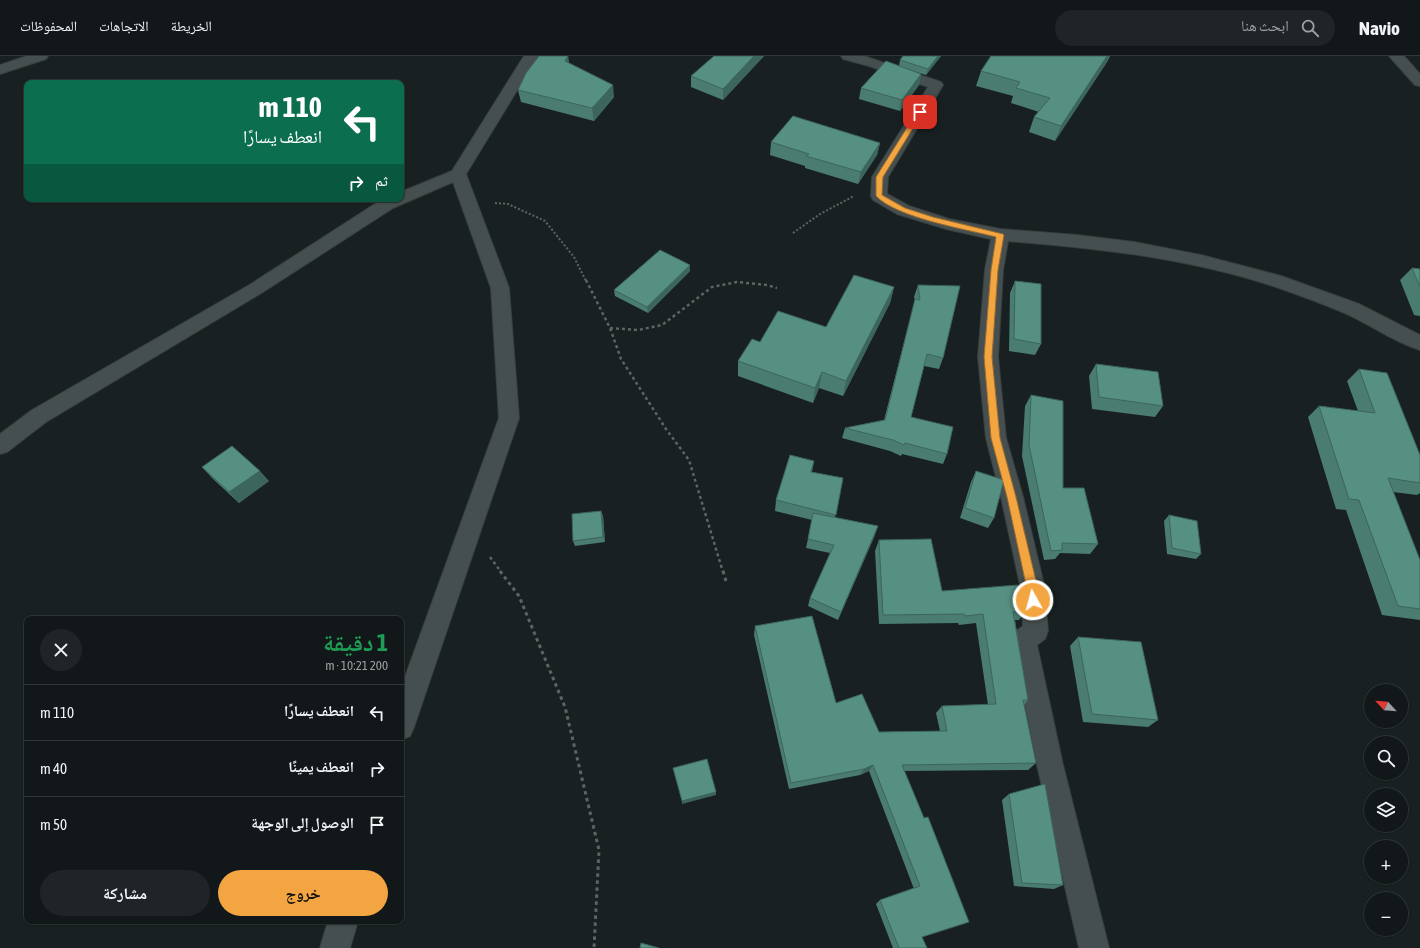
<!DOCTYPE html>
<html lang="ar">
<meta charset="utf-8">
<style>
:root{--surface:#121819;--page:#1f2526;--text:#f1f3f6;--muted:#9ca0a2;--line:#313738;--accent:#f2a541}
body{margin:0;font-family:"Asap Condensed","Noto Naskh Arabic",sans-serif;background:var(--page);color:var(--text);direction:rtl;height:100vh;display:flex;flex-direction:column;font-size:15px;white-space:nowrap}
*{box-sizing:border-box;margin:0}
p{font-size:13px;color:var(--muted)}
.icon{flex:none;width:22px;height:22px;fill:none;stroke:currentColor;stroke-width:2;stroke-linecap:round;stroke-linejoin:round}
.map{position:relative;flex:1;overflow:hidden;direction:ltr}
.sheet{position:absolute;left:24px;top:560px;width:380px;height:308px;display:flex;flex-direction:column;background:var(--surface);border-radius:8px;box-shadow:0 1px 3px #0004,0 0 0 1px var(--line);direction:rtl}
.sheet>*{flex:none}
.banner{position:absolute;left:24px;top:24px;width:380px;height:122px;border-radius:8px;box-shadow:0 1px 3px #0004,0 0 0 1px var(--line);direction:rtl;background:#0b6e4f;color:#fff;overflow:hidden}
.needle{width:26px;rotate:296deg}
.buttons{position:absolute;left:1364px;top:628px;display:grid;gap:8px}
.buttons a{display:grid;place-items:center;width:44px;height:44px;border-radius:50%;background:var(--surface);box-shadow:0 1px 3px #0004,0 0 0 1px var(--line);font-size:20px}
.pin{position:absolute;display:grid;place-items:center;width:34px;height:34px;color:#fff;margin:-17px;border-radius:8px;box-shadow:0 2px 6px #0006}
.me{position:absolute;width:44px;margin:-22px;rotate:353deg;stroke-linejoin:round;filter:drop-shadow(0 0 3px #0008)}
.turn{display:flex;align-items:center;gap:14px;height:84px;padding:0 16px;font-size:18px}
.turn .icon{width:52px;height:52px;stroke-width:2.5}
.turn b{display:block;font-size:28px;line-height:34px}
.then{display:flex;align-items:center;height:38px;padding:0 16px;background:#0003;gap:8px;font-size:15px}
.round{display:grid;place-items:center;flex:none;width:42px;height:42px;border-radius:21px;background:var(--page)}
.overview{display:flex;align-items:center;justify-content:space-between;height:68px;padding:0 16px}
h1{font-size:24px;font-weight:700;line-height:30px;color:#1e9e55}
.cta{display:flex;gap:8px;margin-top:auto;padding:8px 16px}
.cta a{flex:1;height:46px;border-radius:24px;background:var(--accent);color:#111;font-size:16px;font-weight:700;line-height:46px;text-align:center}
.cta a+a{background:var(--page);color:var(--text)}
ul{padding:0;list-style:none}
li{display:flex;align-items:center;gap:12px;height:56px;padding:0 16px;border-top:1px solid var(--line)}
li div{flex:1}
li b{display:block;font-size:15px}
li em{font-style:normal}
header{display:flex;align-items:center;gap:24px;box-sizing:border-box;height:56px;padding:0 20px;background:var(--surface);border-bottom:1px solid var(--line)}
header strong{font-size:19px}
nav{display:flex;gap:22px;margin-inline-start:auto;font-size:14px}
.search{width:280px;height:36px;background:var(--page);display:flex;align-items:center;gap:10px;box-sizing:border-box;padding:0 14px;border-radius:22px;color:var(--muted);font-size:15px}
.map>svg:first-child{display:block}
</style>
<header>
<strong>Navio</strong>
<div class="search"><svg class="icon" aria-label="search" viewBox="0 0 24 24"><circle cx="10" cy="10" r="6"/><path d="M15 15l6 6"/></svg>ابحث هنا</div>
<nav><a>الخريطة</a><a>الاتجاهات</a><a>المحفوظات</a></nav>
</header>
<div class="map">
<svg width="1420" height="892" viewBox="0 0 1420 892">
<rect width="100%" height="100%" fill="#182021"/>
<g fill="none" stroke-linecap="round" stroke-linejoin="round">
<defs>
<path id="street" d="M27,0h21l-2,3 -46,15v-9z
M524,0h14l-72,118 43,114 10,130 -105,309 -4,9 -9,4v-52l98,-270 -8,-130 -38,-106 -60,26 -130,84 -217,130 -39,30 -7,2v-20l32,-24 219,-126 130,-84 20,-1v-7l51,-21z
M841,0h23l77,26 2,3 -55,92 -1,17 22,12 40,13 51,10 77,6 57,7 67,13 80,21 78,28 61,31v15c-26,-8 -49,-25 -73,-36 -23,-10 -48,-19 -71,-27 -87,-29 -178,-39 -268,-46l-5,29 -5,87 8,81 17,59 21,88 4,46 -3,8 -8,6 26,120 46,183h-30l-42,-183 -25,-125 3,-8 8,-6 -3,-41 -19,-88 -15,-59 -8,-81 7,-87 6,-31 -45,-10 -49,-15 -24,-14 -2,-4 1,-19 56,-90 -59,-21 -26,-7z
M1389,0h15l16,18v12l-5,-1z
M328,865h30l-8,27h-30z"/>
</defs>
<use href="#street" stroke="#383e3e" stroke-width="2"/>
<path stroke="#5d6464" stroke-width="2" stroke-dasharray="2 2" stroke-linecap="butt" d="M495,147l13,1 37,17 29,36 12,24
M793,177l27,-19 34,-18"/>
<path stroke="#5d6464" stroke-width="2.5" stroke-dasharray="3 3" stroke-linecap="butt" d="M586,224l24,48 11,31 45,70 23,31 34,112
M610,272l28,2 24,-5 50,-38 25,-5 30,3 10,3
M490,501l11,15"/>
<path stroke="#5d6464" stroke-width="3" stroke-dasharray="3.5 3.5" stroke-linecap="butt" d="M500,515l19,25 46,111 34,143 -5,98
M723,515l3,10"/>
<use href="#street" fill="#464f50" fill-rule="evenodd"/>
</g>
<path fill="#4a7c70" d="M568,0l1,7 45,34 -20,24 -73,-19 -3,-12z
M764,0l-41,44 -32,-13v-11z
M941,0l-15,19 -19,-6 14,5 -2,11 -19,26 -41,-12 2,-11 38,-22 1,-6z
M991,0h119l-3,6 -52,79 -26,-9 5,-15 5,-5 -28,-9 2,-7 -37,-10 5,-15z
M771,86l109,1 -3,12 -19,29 -53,-16v-2l-35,-11z
M1412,212l8,1v47l-6,-1 -14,-35z
M690,215l-42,42 -33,-17 -1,-6z
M1015,225l26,63 -6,11 -26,-4 1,-58z
M918,229l25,73 -4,11 -15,-3 -13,51 36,37 -4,10 -41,-10 -1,2 -11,-5 -48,-13 3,-10 39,-8 31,-120 -1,-3z
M894,231l-4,16 -47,93 -24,-8 -6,15 -75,-27v-15l22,-19 66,-15z
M1096,308l67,42 -8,11 -63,-8 -3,-33z
M1359,313l61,86v38l-3,2 -24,-3 27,117v11l-38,-5 -36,-105 -10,-1 -28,-92 11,-11 39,5 -11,-30z
M1031,339l32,93 35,56 -8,10 -30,-1 -5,6 -11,1 -22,-104 3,-50z
M814,405l-2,11 31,6 -8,39 40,18 -37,85 -30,-14 2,-8 20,-45 -24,-5 6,-28 -37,-9 1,-11z
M202,411l67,14 -30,22 -27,-25z
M976,415l18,47 -6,10 -28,-10 11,-36z
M601,455l2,5 2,26 -30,4 -2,-5z
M1169,459l32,39 -5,5 -29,-5 -3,-33z
M879,484l63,51 84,20 -7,9h-4l13,80 -4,5 12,58 -8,7 -124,1 20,47 -2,119 5,11h-34l-17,-44 4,-4 34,-11 -45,-118 -9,4 -71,14 -35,-154 1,-9 81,77 43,29 61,-1 -4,-18 6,-7 46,-1 -12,-82 -17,2 -1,-2 -79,1 -4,-73z
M1078,581l80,83 -10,7 -65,-5 -13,-76z
M1009,738l54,91 -9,4 -40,-3 -12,-86z"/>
<path fill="#3c655b" d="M568,0l1,13 -4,-8z
M754,0h10l-41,44v-11z
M938,0h3l-15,19 2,-6z
M1107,0h3l-3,6 -52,79 6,-15z
M921,18l-2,11 -19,26 2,-11z
M613,29l1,12 -20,24 -2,-13z
M880,87l-3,12 -19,29 3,-12z
M690,209v6l-42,42 -1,-6z
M894,231l-4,16 -47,93 3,-15z
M822,316l-3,16 -6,15 2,-15z
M260,415l9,10 -30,22 -10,-11z
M601,455l2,5 2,26 -2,-5z
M878,470l-3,9 -37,85 3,-8z
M873,709l-4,6 -9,4 4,-6z
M716,736v3l-34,9v-3z"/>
<path fill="#569082" stroke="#3c655b" d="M539,0h29l-3,5 48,24 -21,23 -74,-18 8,-17z
M714,0h40l-31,33 -32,-13z
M903,0h35l-10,13 -28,-9z
M991,0h116l-46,70 -27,-9 16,-19 -34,-10 4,-6 -39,-11z
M886,5l35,13 -19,26 -41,-12z
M793,60l87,27 -19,29 -55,-16 3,-2 -38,-12z
M660,194l30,15 -43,42 -33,-17z
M1412,212l8,1v18z
M854,219l40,12 -48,94 -24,-9 -7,16 -77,-27 14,-22 8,3 18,-31 48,16z
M1015,225l26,3v60l-27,-5z
M918,229l42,1 -17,72 -16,-4 -16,63 42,10 -6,27 -42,-11 -1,2 -11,-5 -48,-12 40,-8 30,-121 5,1z
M1096,308l62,8 5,34 -64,-9z
M1359,313l28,4 33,82v28l-32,-5 32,82v49l-22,-3 -39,-106 -10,-1 -30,-93 56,7z
M1031,339l32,6v87h21l14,56 -36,-1v7l-11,1 -22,-106z
M232,390l28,25 -31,21 -27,-25z
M790,399l24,6 -3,11 32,6 -7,37 -60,-15z
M976,415l28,9 -10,38 -29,-10z
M601,455l2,26 -30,4 -1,-27z
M813,457l65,13 -37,86 -31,-14 24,-53 -26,-6z
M1169,459l28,6 4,33 -29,-6z
M931,483l11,52 76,-6 8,26 -13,1 15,88h-5l13,63 -134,2 22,53 4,-1 41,105 -47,15 5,11h-28l-19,-48 40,-14 -47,-121 -9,4 -73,14 -36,-157 57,-10 24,87 26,-9 17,38 68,-1 -5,-25 54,-2 -13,-90 -18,2 -1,-2 -81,1 -4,-75z
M1078,581l63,5 17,78 -66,-6z
M707,703l9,33 -34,9 -9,-33z
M1045,728l18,101 -41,-2 -13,-89z
M641,887l18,5h-19z"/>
<path fill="#f2a541" stroke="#9d6b2a" d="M918,54l5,2 -40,65 -1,18 23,13 28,9 70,17 1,1 -6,35 -6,87 8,81 16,59 21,88 1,15 -1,3 -4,1 -3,-1 -23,-106 -16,-59 -7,-81 7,-87 5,-33c-31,-8 -99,-19 -120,-41v-19z"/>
</svg>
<div class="buttons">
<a><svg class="needle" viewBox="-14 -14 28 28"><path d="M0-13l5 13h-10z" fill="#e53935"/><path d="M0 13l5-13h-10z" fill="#9ca0a2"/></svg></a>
<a><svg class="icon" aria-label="search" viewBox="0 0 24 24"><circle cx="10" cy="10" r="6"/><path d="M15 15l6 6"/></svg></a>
<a><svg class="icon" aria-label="layers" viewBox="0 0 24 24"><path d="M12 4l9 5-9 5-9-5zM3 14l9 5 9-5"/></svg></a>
<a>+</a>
<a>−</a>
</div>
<div class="pin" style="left:920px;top:56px;background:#d93025"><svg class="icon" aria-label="arrive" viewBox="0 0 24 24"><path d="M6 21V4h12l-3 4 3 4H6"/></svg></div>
<svg class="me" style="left:1033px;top:544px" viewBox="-20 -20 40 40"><circle r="17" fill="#f2a541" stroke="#fff" stroke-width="3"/><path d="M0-11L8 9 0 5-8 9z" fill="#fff"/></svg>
<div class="banner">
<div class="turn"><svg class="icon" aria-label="left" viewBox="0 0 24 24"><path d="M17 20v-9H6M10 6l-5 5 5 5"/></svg><div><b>110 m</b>انعطف يسارًا</div></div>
<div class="then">ثم<svg class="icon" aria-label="right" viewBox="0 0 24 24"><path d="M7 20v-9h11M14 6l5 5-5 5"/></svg></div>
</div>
<section class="sheet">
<div class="overview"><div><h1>1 دقيقة</h1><p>200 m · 10:21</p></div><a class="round"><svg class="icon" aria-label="close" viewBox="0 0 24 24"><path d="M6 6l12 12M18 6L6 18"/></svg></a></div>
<ul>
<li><svg class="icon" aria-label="left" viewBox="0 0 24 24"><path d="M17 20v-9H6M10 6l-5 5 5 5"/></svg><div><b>انعطف يسارًا</b></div><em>110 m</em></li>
<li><svg class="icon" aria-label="right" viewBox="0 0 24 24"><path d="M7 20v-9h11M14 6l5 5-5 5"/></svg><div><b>انعطف يمينًا</b></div><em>40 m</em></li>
<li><svg class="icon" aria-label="arrive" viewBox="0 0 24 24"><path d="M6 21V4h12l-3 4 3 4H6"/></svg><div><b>الوصول إلى الوجهة</b></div><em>50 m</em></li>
</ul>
<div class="cta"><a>خروج</a><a>مشاركة</a></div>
</section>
</div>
